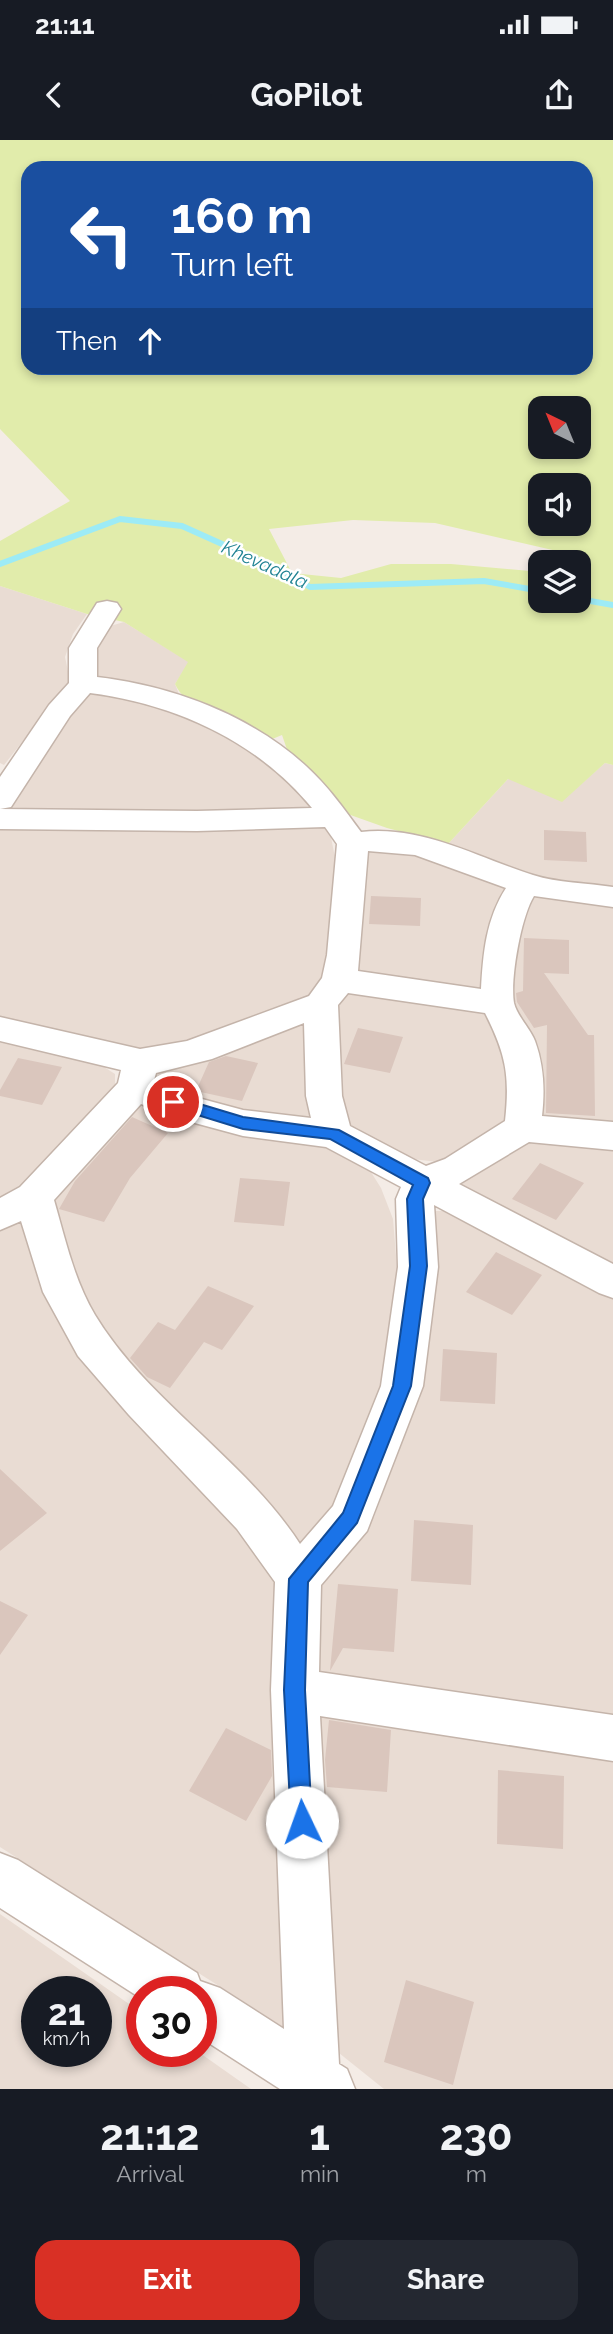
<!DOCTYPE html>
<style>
:root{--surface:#171b24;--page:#242831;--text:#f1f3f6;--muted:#9ea1a6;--accent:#d93025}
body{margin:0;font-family:Raleway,sans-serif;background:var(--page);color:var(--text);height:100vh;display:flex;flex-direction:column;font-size:26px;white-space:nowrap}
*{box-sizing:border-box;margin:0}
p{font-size:23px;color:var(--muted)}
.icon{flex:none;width:38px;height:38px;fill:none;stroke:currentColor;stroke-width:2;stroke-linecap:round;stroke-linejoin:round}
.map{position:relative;height:1949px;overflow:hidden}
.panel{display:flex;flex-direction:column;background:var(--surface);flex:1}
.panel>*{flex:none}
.guide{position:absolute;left:21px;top:21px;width:572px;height:214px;border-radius:21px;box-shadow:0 4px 10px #0003;background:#1a4fa0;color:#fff;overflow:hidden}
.needle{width:46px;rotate:317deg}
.fabs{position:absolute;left:528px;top:256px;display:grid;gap:14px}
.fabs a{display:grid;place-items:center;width:63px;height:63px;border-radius:14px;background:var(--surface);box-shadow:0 4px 10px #0003;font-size:35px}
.speed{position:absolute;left:21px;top:1836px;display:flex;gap:14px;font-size:35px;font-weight:700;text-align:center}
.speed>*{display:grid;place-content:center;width:91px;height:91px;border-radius:50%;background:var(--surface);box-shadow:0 4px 10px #0003;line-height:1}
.speed small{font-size:18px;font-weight:400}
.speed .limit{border:10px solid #d22;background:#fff;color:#111}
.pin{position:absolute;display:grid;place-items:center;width:60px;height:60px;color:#fff;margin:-30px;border:4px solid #fff;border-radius:50%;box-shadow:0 2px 7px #0007}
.me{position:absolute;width:77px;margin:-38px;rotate:357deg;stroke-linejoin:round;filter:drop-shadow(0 0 5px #0008)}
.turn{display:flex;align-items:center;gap:24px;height:147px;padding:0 35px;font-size:32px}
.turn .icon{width:91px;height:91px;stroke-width:2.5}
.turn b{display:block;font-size:49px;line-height:60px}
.then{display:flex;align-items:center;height:66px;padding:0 35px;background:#0003;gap:14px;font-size:26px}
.eta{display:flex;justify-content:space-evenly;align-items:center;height:119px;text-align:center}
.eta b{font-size:42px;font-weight:700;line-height:49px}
.button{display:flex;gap:14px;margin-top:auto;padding:14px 35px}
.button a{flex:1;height:80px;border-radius:21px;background:var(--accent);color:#fff;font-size:28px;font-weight:700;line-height:80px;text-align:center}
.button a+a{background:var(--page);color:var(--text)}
.status{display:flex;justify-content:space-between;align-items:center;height:49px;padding:0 35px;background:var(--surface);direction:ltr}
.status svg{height:19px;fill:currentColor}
header{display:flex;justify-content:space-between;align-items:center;height:91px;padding:0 35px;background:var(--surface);font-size:32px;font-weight:700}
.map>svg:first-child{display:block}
</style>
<div class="status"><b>21:11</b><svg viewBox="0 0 49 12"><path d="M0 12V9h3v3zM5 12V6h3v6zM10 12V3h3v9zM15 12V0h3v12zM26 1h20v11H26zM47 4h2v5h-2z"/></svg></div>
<header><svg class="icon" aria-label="back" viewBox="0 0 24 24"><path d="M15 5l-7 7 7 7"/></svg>GoPilot<svg class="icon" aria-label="share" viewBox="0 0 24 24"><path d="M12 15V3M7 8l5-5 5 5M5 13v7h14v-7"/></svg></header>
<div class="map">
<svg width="613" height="1949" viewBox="0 0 613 1949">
<rect width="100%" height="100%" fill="#f4ece6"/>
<path fill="#e9dcd3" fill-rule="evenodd" d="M0,446l87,28 -14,20 -8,23 5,24 -66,84 -4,-2z
M124,482l65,40 -14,22 4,10 -58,-14 -31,-2 10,-49z
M94,550l65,13 65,27 48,33 40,40 -2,5 -10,5 -292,1 -2,-12 77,-110z
M605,623l8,2v124l-78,-13 -87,-32 61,-66 53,23z
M328,682l13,66 -18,99 -20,18 -149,49 -154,-34v-196z
M370,707l43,2 92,37 2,10 -21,96 -137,-19 14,-120z
M541,755l72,6v230l-82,-12 -27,-126 25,-92z
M346,849l142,22 19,31 4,75 -37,32 -36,13 -34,-4 -41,-19 -17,-16 -8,-18 -2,-92z
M314,872l3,115 -75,-11 -84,-30 -3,-10 6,-10z
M0,897l90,21 25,16v20l-89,93 -26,17z
M137,960l210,52 22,17 12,19 12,31 7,86 -25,121 -45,92 -28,30 -168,-177 -48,-62 -31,-70 -1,-39 24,-38z
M521,1001l92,1v129l-152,-83 3,-10z
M27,1069l16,65 152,195 86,121 4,438 -285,-181v-624z
M428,1071h24l161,84v428l-305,-48 5,-76 16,-30 45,-52 34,-90 17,-108z
M311,1564l302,45v340h-229l-45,-36z
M0,1774l142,99v38h55l54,38h-251zM37,1852h59v59h-59z"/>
<path fill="#e1ecab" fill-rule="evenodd" d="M0,0h613v625l-8,-2 -43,39 -54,-23 -60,65 -61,-16 -45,-16 -51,-51 -9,-26 -17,7c-24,-13 -80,-33 -90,-58l13,-22 -64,-40 -37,-8 -87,-28v-45l70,-40 -70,-72zM28,28h558v200h-558zM541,268h38v38h-38zM541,345h38v38h-38zM353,380l82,3 148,34 -4,10v33h-38v-28l-90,-8h-60l-50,14 -49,-5 -23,-44z"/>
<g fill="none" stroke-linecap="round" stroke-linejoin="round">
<path stroke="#9debf6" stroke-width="6" d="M0,424l120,-45 62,7 100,45 28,16 174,-6 57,10
M579,459l34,6"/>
</g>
<path fill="#dac6bd" d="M544,690l42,2 1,30 -43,-2z
M371,756l50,2 -1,28 -51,-2z
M524,798l45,2v34l-25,-1 44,62h6l1,81 -49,-3 1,-88 -13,3 -17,-26 -1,-9 7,-2z
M358,888l45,9 -13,36 -46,-9z
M226,916l32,7 -16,38 -46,-10 13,-29z
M18,918l44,9 -20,38 -42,-9v-6z
M132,977l36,16 -38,45 -26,44 -45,-13 16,-28z
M540,1023l44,20 -28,37 -44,-21z
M240,1038l50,4 -6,44 -50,-4z
M496,1112l46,23 -30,40 -46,-23z
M208,1146l46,20 -32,44 -18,-8 -34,46 -23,-11 -17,-19 28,-36 17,8z
M443,1209l54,4 -2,51 -55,-3z
M0,1329l47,44 -47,38z
M414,1380l59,5 -2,60 -60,-4z
M338,1444l60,5 -4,63 -51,-4 -13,23z
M0,1461l28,14 -28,40z
M329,1580l62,10 -4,62 -60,-5 -2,-27z
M226,1588l45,22 1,26 -26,45 -57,-30z
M498,1630l66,6 -1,73 -66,-5z
M406,1840l68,22 -21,83 -69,-23z"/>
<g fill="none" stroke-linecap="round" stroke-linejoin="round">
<defs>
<path id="minor" d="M107,461l10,2 4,6 -24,39v29c76,9 153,38 209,89 22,20 38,43 55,66 61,-7 115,25 172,43 25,8 54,8 80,12v20l-79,-11c-13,21 -24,83 -20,107 3,13 16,25 21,38 9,25 10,49 7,75l71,6v28l-84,-8 -70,42 154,80v34l-14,-5 -165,-88 4,62 -15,119 -56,145 -46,54 -2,87 294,43v46l-293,-45 19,348 8,5 8,20h-75l-79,-51v-46h-59v7l-142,-91v-55l18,7 179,113 3,8 20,7 64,41 -13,-339 4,-108 -38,-53 -108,-114 -51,-59 -35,-64 -22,-71 -21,9v-32l20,-11 98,-104 3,-13 -121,-29v-24l140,32 47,-8 122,-45 13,-18 5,-23 10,-111 -12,-17 -128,4 -197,-2v-20l197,2 115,-3c-55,-67 -137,-104 -222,-115l-20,23 -59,91 -11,2v-32l49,-72 20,-22v-35l28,-45zM368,711l47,4 91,33c-20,31 -23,65 -25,101l-123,-18zM348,853l137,20c21,41 25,63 20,108l-60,38 -19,7 -76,-40 -8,-30 -4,-91zM304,883l2,73 5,22 -68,-8 -41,-11 -48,-19 2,-7 56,-14zM141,964l39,15 63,17 83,11 75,40 -5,12 2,68 -17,119 -48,120 -33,38c-56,-86 -153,-143 -205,-229 -21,-35 -30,-77 -41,-115z"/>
</defs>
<use href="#minor" stroke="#c4b4aa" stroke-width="3"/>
<use href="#minor" fill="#fff" fill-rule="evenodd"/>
</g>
<path fill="#1a73e8" stroke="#114b97" stroke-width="2" d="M173,956l70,21 96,13 89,48 2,5 -7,16 4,67 -16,120 -54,137 -49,59 -3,108 7,132 -3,8 -7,3 -8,-3 -3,-8 -7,-132 5,-111 54,-66 50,-127 17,-120 -3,-67 6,-14 -83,-46 -87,-10 -75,-23 -3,-4 3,-4z"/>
<g text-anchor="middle" stroke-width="5" stroke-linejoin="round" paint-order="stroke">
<g font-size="19" font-style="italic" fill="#1f8292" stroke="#fff">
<text transform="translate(265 424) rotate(24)" y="7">Khevadala</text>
</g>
</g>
</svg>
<div class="fabs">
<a><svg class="needle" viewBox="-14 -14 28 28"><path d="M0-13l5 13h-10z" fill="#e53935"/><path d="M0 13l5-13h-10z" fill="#9ea1a6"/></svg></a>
<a><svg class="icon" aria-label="sound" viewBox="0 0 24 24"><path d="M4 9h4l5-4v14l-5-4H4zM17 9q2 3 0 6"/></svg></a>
<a><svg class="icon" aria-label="layers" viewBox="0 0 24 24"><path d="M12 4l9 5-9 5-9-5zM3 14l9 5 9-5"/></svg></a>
</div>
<div class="speed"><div>21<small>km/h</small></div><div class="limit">30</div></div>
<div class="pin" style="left:173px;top:962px;background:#d93025"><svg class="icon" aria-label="arrive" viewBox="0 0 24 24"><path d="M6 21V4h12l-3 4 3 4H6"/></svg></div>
<svg class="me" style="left:302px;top:1682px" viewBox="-20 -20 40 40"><circle r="19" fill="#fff"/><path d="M0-13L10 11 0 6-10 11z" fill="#1a73e8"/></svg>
<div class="guide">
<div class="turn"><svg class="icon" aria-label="left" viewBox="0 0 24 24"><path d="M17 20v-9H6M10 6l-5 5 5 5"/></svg><div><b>160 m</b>Turn left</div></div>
<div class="then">Then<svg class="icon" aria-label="ahead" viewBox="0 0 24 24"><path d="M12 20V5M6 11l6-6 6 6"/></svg></div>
</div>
</div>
<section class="panel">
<div class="eta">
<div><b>21:12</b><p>Arrival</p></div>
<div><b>1</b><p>min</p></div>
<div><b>230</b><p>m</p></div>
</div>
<div class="button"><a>Exit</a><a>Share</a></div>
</section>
